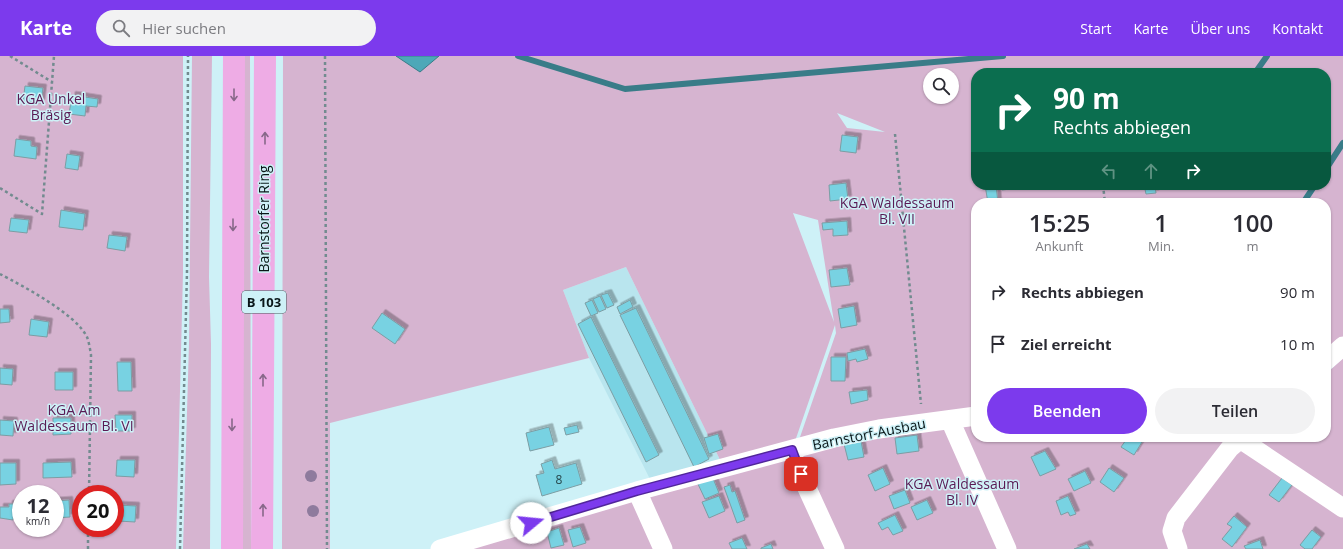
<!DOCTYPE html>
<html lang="de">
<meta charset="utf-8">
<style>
:root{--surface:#fff;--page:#f2f2f3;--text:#2b2b33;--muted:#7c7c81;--accent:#7c3aed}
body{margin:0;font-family:"Open Sans",sans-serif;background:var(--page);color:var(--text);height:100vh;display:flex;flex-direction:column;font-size:15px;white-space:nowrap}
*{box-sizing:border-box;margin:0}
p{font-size:13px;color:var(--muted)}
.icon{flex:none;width:22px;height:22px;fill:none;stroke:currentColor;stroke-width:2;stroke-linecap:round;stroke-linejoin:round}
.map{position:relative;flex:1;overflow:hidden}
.details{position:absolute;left:971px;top:142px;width:360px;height:244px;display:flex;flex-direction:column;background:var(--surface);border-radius:16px;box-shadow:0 1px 3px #0004}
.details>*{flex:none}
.guide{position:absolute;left:971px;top:12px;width:360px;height:122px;border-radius:16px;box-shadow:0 1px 3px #0004;background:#0b6e4f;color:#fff;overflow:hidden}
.fabs{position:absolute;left:923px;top:12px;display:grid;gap:8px}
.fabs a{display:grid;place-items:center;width:36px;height:36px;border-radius:50%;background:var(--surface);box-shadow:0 1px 3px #0004;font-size:20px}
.speed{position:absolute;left:12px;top:429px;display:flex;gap:8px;font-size:20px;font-weight:700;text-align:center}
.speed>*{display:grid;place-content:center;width:52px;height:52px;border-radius:50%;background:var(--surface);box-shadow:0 1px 3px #0004;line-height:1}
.speed small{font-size:10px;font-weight:400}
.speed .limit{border:6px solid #d22;background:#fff;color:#111}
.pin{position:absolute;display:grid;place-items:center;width:34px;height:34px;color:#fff;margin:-17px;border-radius:8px;box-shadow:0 2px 6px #0006}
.me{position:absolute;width:44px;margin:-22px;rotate:73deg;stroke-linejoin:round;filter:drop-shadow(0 0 3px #0008)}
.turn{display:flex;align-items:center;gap:14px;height:84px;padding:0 16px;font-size:18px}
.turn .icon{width:52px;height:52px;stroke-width:2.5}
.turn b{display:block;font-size:28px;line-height:34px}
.lanes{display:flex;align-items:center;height:38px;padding:0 16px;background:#0003;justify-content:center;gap:20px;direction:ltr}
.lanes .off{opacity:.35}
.eta{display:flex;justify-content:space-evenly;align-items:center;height:68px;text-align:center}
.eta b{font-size:24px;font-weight:600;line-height:28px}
.primary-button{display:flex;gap:8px;margin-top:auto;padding:8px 16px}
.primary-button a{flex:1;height:46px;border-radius:24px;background:var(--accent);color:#fff;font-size:16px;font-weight:600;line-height:46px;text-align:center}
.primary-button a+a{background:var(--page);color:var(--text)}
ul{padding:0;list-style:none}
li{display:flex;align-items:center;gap:12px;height:52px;padding:0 16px}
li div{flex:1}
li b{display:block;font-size:15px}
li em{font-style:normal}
header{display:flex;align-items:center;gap:24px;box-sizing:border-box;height:56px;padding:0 20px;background:var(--accent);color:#fff}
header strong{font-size:19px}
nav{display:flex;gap:22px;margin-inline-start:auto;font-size:14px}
.search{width:280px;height:36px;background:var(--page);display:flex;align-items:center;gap:10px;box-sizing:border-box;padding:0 14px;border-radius:22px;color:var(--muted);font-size:15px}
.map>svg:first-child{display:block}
</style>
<header>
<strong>Karte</strong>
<div class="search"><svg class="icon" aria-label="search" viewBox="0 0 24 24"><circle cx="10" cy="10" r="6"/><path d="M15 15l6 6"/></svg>Hier suchen</div>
<nav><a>Start</a><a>Karte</a><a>Über uns</a><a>Kontakt</a></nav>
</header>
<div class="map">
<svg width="1343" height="493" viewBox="0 0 1343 493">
<defs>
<filter id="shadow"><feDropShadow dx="3.5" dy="-3.5" stdDeviation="0" flood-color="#0004"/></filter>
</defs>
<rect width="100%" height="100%" fill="#cef1f7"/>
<path fill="#b9e5ee" d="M626,211l98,201 -70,19 -65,-129 -26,-68z"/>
<path fill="#d6b4d0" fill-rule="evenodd" d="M0,0h183v217l-7,276h-176zM21,438h34v34h-34zM81,438h34v34h-34z
M192,0h20l-3,221 2,67 -1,205h-27l6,-206z
M243,0h7l1,493h-9z
M283,0h1060v282l-17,16v-151h-350v209l-177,28 37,-107 -1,-8 -43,125 -68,18 -98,-201 -63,23 26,68 -259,65v126h-48zM976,17h350v112h-350zM930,19h22v22h-22zM837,57l48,19 -38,-4zM793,157l25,7 16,102z
M1343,302v191h-885l414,-114 104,-16v18h237l32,13 13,-13h68v-63z"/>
<path fill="#4da8b8" stroke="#397c88" d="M396,0h43l-19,16z"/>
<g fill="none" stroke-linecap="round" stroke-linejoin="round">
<path stroke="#397c88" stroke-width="6" d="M518,0l107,33 378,-33
M1255,17l12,-17
M1326,113l17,-26
M1303,147l12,-18"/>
</g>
<path fill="#78d2e2" stroke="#7c9da3" filter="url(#shadow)" d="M25,30l18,2 -2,15 -18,-2z
M72,39l26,4 -1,8 -11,-1 -1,10 -16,-2z
M842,79l16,2 -2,16 -16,-2z
M16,83l15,2v5l6,1 -1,12 -22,-3z
M67,98l13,2 -2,14 -13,-2z
M846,127l2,16 -18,2 -1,-16z
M985,129h11l2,18h-10z
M1002,129h26v2l-26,3z
M1144,129h11l1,8 -10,1z
M61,154l24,4 -2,16 -24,-3z
M11,162l18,2 -2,13 -18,-2z
M847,165l1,14 -15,1v-7l-10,1 -1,-7z
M109,179l18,2 -2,14 -18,-3z
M847,212l3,17 -19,2 -2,-17z
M608,237l6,12 -7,3 -6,-13z
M600,240l6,13 -7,3 -6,-13z
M592,244l6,13 -7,3 -6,-13z
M630,244l3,7 -13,7 -3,-7z
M854,250l3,19 -16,3 -3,-19z
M636,252l73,151 -15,8 -74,-152z
M0,253h9l1,13 -10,1z
M382,257l23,16 -10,15 -23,-16z
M591,261l68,138 -13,7 -68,-138z
M31,263l18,3 -2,15 -18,-2z
M865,293l3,10 -11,3 -1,-3 -8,2 -1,-8z
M831,301h15l-1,24h-14z
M117,306h14l1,29h-14z
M0,312l13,1 -1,16 -12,-1z
M55,316h18v18h-18z
M867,334l1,10 -17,4 -2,-12z
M115,359h17v16h-16z
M53,362h18v16l-18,1z
M0,364l14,1 -1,15 -13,-1z
M577,369l2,7 -13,3 -2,-7z
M549,371l5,18 -24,6 -4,-18z
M718,378l5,15 -14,5 -5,-16z
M917,379l2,16 -22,3 -2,-16z
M1128,381h7l7,5 -8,13 -13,-8z
M861,385l3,16 -16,3 -4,-16z
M1045,395l11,18 -16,7 -9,-19z
M117,404h18l-1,17 -18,-1z
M552,404l3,9 21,-6 6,21 -40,12 -6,-21 8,-2 -3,-9z
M71,406l1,15 -29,1v-15z
M0,407h16v21l-16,1z
M883,412l7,16 -15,7 -7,-16z
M1109,412l15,10 -10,14 -14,-10z
M1085,415l6,12 -17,8 -6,-12z
M712,420l7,17 -14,6 -8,-17z
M1282,422l10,7 -13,17 -10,-7z
M730,429l2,7 3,-1 10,29 -8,3 -13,-36z
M905,434l5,13 -16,6 -5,-13z
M719,440l6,15 -16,7 -7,-16z
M1068,440l8,18 -6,2 -2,-4 -7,3 -5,-14z
M69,444l1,17 -15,1v-17z
M927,444l6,13 -16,7 -6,-13z
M9,448h6l-2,16 -13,-2v-11h9z
M118,449l18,1 -1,16 -17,-1z
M895,459l8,16 -10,4 -5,-8 -6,3 -4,-7z
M1234,460l13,11 -15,20 -10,-8 10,-12 -5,-3z
M580,471l6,16 -13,4 -5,-17z
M559,472l5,17 -13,3 -4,-16z
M1312,474l9,7 -9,12h-7l-5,-4z
M742,482l5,11h-15l-3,-6z
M1260,484l3,9h-17l-2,-3z
M771,488l2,5h-12v-1z
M1087,488l3,5h-16z"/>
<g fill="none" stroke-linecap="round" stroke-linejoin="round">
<path stroke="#728b8f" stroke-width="2.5" stroke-dasharray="3 3" stroke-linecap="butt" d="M10,0l42,26
M325,0l2,493
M895,78l26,270
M1103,129l2,18
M0,132l42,26 12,-158
M0,218c23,12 76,40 87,63 2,5 3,12 4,18l-2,139
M88,493v-21
M180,493l7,-277 1,-216"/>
<path stroke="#fff" stroke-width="19" d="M1326,305l17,-15
M950,364l57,129
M1233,381l7,2 103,69
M792,394l3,12 40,87
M637,435l26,58
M440,493l197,-58 197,-53 45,-9 97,-13
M1178,493l-6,-18 4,-13 54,-70 13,-11"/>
<path stroke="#eeace5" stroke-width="22" d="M232,493l2,-493
M262,493l3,-493"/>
</g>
<g fill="#8e7b9d">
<circle cx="311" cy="420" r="6"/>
<circle cx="313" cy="455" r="6"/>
</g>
<defs><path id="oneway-shaft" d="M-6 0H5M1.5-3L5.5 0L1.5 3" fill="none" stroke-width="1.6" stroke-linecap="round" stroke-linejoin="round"/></defs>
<g stroke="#876889">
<use href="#oneway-shaft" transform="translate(234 39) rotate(90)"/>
<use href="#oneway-shaft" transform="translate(265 82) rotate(-90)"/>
<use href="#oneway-shaft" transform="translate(233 169) rotate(90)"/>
<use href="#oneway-shaft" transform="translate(263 324) rotate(-90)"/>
<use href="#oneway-shaft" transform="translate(232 369) rotate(90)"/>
<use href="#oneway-shaft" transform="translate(263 454) rotate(-90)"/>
</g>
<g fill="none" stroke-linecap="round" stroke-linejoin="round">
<defs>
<path id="route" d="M531,467l106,-32 155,-41 9,24"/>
</defs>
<use href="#route" stroke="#51269a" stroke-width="10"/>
<use href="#route" stroke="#7c3aed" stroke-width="7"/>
</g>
<g text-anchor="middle" stroke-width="3" stroke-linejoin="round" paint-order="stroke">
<g font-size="12" fill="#25454a">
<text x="559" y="428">8</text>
</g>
<rect fill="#cef1f7" stroke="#44585b" stroke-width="1" x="242" y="235" width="44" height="22" rx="3"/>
<g font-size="13" font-weight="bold" fill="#091618">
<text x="264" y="251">B 103</text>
</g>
<g font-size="14" fill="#5a1a54" stroke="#cef1f7">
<text x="51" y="48">KGA Unkel<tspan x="51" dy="16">Bräsig</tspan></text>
<text x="897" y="152">KGA Waldessaum<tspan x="897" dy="16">Bl. VII</tspan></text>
<text x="74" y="359">KGA Am<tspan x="74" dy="16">Waldessaum Bl. VI</tspan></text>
<text x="962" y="433">KGA Waldessaum<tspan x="962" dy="16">Bl. IV</tspan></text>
</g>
<g font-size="14" fill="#091618" stroke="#cef1f7">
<text transform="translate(264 163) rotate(-90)" y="5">Barnstorfer Ring</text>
<text transform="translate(869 378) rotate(-11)" y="5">Barnstorf-Ausbau</text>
</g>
</g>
</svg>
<div class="fabs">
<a><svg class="icon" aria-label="search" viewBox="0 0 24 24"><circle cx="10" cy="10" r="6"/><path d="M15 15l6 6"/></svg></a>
</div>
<div class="speed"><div>12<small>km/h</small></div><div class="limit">20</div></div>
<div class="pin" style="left:801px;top:418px;background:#d93025"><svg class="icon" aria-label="arrive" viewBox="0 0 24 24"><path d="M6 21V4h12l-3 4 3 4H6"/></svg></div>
<svg class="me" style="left:531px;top:467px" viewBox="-20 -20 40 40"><circle r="19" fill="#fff"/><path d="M0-13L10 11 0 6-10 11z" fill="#7c3aed"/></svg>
<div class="guide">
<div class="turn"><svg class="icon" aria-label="right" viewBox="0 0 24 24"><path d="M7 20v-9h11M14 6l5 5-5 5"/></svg><div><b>90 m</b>Rechts abbiegen</div></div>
<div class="lanes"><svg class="icon off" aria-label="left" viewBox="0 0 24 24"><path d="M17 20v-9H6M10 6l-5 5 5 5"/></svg><svg class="icon off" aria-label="ahead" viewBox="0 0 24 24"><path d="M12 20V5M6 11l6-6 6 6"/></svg><svg class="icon" aria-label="right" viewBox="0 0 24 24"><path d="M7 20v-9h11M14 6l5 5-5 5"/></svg></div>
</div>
<section class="details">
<div class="eta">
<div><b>15:25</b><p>Ankunft</p></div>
<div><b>1</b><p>Min.</p></div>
<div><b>100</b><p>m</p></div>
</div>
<ul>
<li><svg class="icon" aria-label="right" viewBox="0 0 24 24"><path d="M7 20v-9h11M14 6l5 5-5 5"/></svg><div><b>Rechts abbiegen</b></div><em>90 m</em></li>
<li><svg class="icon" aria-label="arrive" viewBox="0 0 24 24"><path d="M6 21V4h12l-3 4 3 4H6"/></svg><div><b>Ziel erreicht</b></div><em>10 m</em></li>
</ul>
<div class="primary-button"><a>Beenden</a><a>Teilen</a></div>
</section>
</div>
